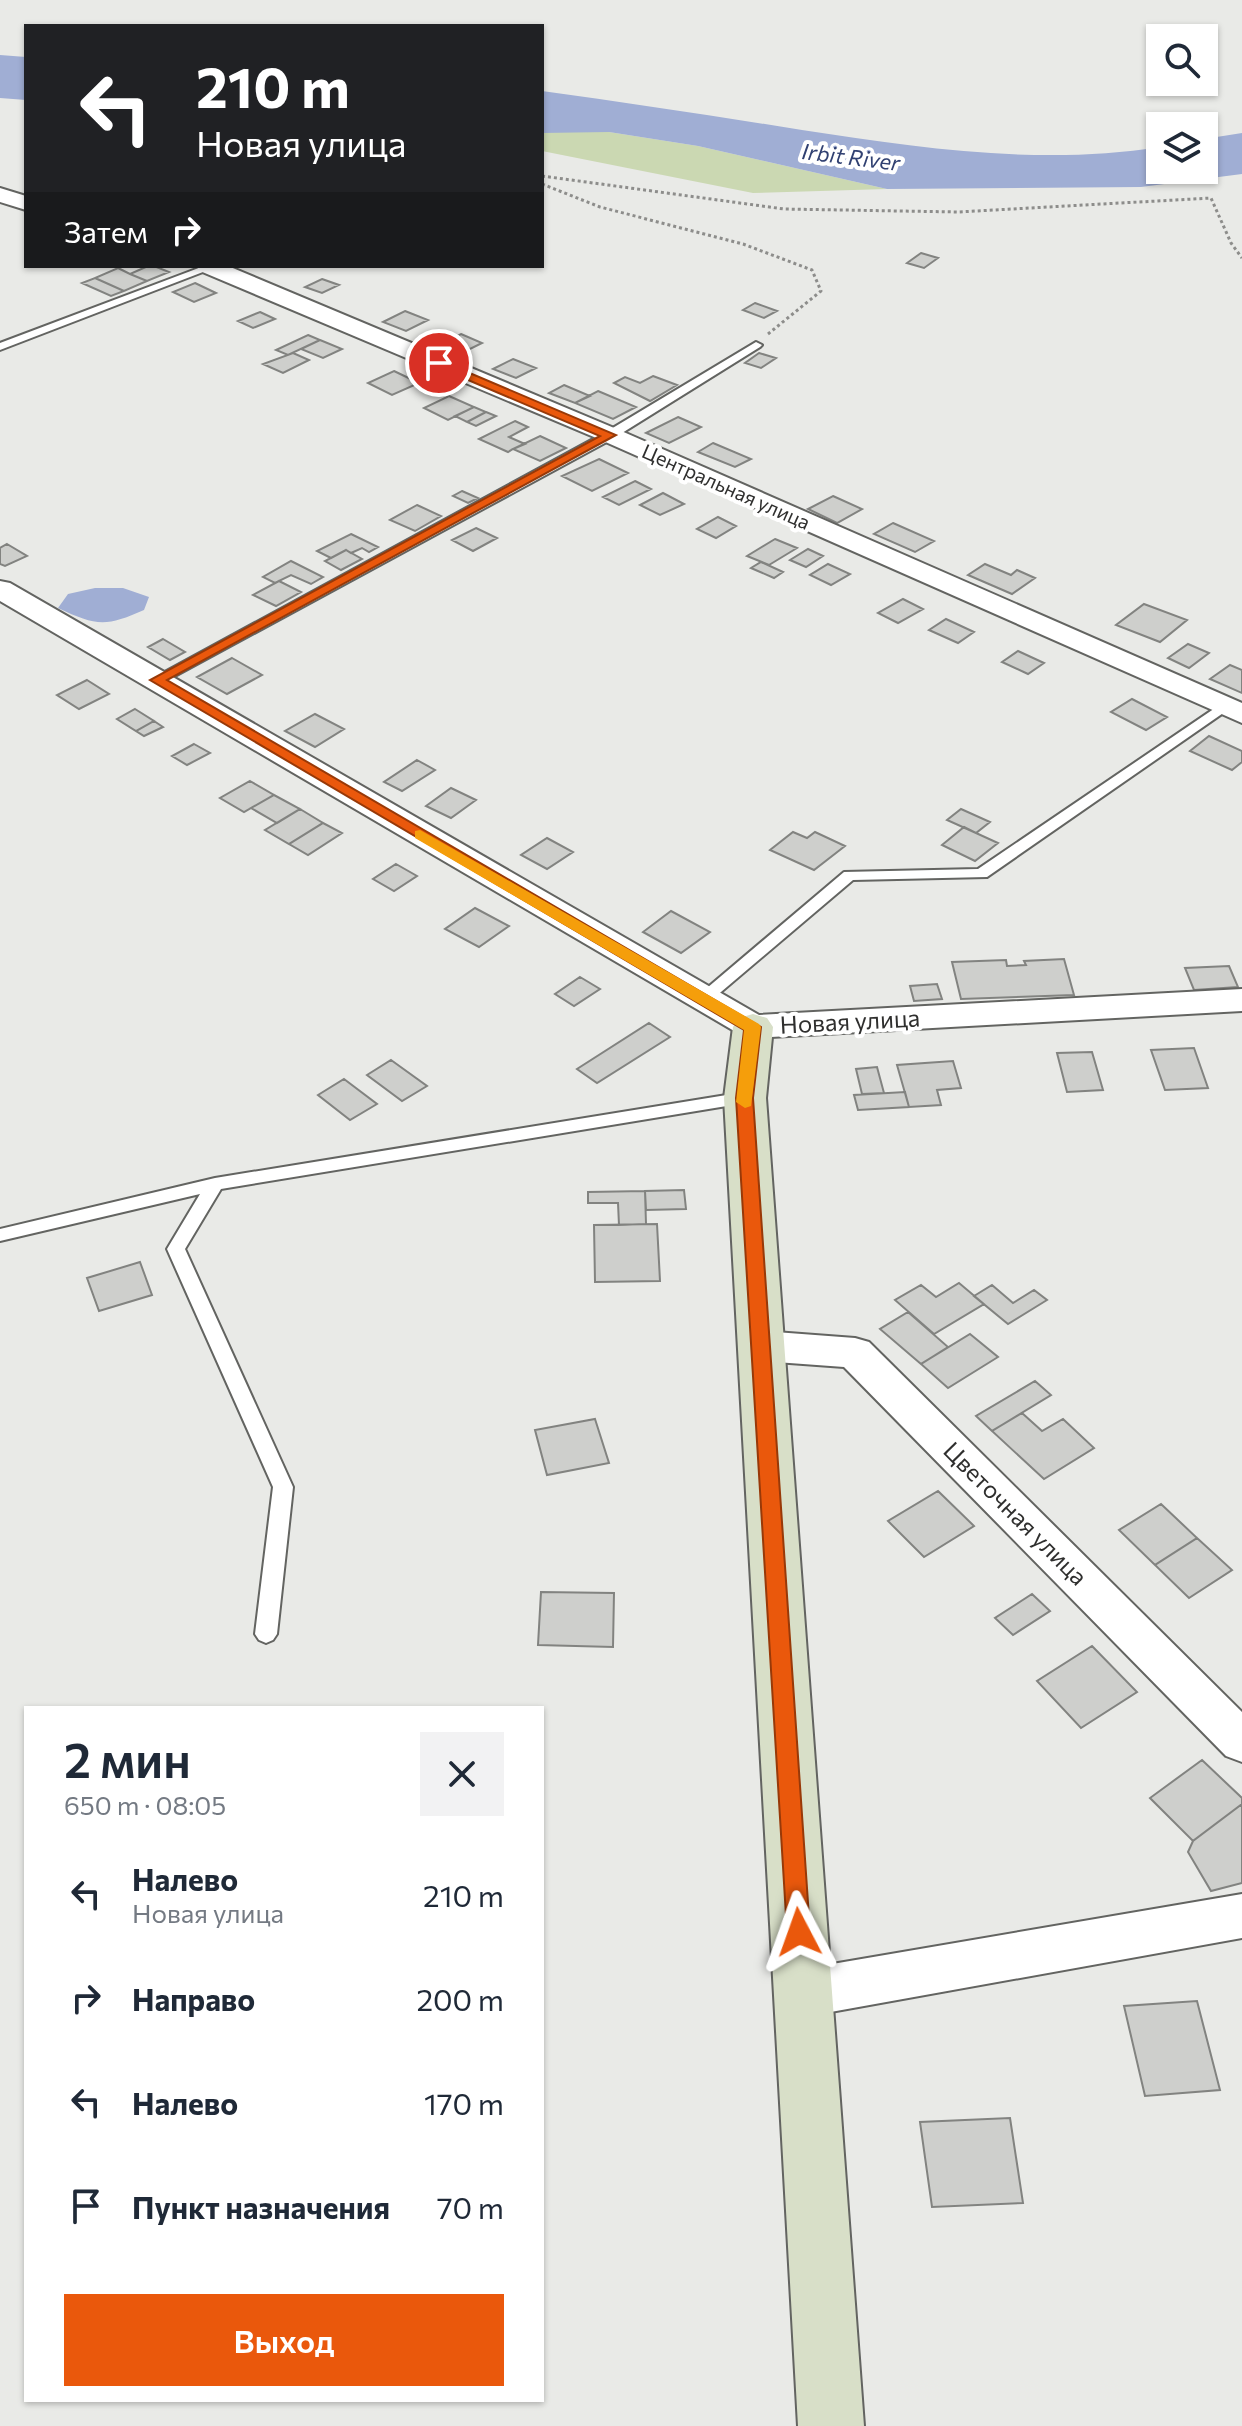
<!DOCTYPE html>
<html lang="ru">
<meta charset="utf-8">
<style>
:root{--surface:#fff;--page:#f2f2f3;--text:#1f2937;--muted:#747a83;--accent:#ea580c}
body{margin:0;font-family:Commissioner,sans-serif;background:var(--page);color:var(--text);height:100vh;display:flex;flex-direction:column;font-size:30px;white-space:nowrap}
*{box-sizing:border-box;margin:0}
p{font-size:26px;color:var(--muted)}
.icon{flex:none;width:44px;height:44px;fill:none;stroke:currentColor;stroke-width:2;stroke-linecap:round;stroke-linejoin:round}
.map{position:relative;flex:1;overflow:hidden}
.drawer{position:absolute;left:24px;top:1706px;width:520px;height:696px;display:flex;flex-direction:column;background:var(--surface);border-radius:0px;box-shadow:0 2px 6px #0004}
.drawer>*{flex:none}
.hud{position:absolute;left:24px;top:24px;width:520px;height:244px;border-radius:0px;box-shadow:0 2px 6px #0004;background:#202124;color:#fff;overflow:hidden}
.tools{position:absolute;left:1146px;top:24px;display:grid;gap:16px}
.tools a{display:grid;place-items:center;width:72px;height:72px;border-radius:0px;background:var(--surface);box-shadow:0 2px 6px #0004;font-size:40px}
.pin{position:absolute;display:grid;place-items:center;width:68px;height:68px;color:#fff;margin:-34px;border:4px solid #fff;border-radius:50%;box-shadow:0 2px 8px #0007}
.me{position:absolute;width:88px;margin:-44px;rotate:356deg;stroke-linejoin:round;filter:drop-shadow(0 0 6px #0008)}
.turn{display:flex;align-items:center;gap:28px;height:168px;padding:0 40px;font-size:36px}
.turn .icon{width:104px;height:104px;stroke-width:2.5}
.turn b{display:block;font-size:56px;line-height:68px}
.then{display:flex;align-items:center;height:76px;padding:0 40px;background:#0003;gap:16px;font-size:30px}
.round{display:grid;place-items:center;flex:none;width:84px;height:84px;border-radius:0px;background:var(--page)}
.head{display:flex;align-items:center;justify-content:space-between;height:136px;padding:0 40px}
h1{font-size:48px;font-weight:600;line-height:60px}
.primary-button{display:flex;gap:16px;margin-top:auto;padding:16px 40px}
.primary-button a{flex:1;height:92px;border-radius:0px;background:var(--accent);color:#fff;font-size:32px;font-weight:600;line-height:92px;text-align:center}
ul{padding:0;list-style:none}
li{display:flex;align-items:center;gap:24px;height:104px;padding:0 40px}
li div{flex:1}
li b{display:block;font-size:30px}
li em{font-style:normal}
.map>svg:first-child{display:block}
</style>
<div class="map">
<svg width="1242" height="2426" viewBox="0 0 1242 2426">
<rect width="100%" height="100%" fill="#e9eae7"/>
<path fill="#cbd8b2" d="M545,132h64l89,14 189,43 -134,4 -211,-42v-18z"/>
<path fill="#a0aed4" d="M0,55l26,2v43l-26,-2z
M542,91c87,12 173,25 260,39 118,18 239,36 358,17v23h44v-31l38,-6v41l-101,13 -254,2 -189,-43 -89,-14 -67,1z
M95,588h28l26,9 -5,13c-38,17 -48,16 -86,-2l10,-14z"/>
<path fill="#cecfcc" stroke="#828380" stroke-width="2" d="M921,253l17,5 -14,10 -17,-5z
M148,266h6l15,6 -22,9 -17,-7z
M118,268l12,6 17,7 -23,10 -29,-13z
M95,278l29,13 -13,5 -29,-13z
M322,279l17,6 -17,8 -17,-6z
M195,283l21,10 -22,9 -21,-10z
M755,303l22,8 -13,7 -21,-8z
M405,311l23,9 -22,11 -23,-9z
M260,312l15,7 -22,9 -15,-7z
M461,334l21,9 -20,10 -21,-9z
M308,335l12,5 -32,15 -12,-5z
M320,340l22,9 -19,9 -22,-9z
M293,353l16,7 -26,13 -20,-9z
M759,353l17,5 -15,10 -16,-5z
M513,359l23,9 -20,10 -23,-9z
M394,371l25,12 -27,12 -24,-12z
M653,376l24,9 -27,16 -36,-18 11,-6 15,6z
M564,385l26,11 -15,7 -26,-10z
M598,391l38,16 -23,12 -38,-16z
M449,396l25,11 -26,13 -24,-12z
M474,407l12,5 -19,10 -12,-6z
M486,412l10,4 -20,10 -9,-4z
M678,417l23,10 -32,16 -23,-10z
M515,421l13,6 -19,10 16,7 -12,5 -5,3 -29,-13z
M540,436l26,12 -26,13 -27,-12z
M713,443l38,16 -16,8 -37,-15z
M599,459l29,14 -36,18 -30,-15z
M635,481l16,8 -32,16 -16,-8z
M462,491l16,7 -10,5 -15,-7z
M663,493l21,11 -24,11 -20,-10z
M833,496l29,13 -25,14 -29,-14z
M417,505l24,11 -26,15 -25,-11z
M718,517l18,9 -20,12 -19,-9z
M893,523l41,18 -19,11 -41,-18z
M476,528l21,10 -24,13 -21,-11z
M351,534l27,13 -9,5 -7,-4 -11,5 -5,-3 -15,8 -14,-7z
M775,539l22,9 -28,17 -22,-9z
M7,544l20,12 -22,10 -5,-2v-16z
M808,549l15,7 -17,11 -16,-7z
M346,550l16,9 -21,11 -16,-9z
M291,561l32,16 -12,7 -20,-9 -16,8 -12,-6z
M761,562l22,10 -9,6 -23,-10z
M828,564l22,10 -19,11 -21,-10z
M985,564l26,11 6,-5 18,8 -23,16 -44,-19z
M279,581l22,11 -25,14 -23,-11z
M903,599l20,10 -25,14 -20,-10z
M1144,604l43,16 -27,22 -44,-17z
M946,619l28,13 -16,11 -29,-13z
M163,639l22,13 -15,8 -22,-13z
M1188,644l21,9 -20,15 -21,-10z
M1018,651l26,12 -16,11 -26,-12z
M232,658l30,17 -35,19 -30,-17z
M1230,665l12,5v23l-32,-14z
M87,680l22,14 -30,15 -22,-14z
M1132,699l35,18 -21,13 -35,-18z
M135,709l19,12 -18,10 -19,-12z
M315,714l29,15 -29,18 -30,-16z
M154,721l9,6 -19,9 -8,-5z
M1209,736l33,15v11l-10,8 -42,-19z
M194,744l16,9 -23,12 -15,-9z
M417,760l18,10 -33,21 -18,-9z
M250,781l24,14 -30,17 -24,-14z
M451,788l25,12 -25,18 -25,-12z
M274,795l26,14 -23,14 -26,-15z
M300,809l23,14 -34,21 -24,-14z
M961,809l29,13 -14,11 -29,-13z
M323,823l19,10 -34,22 -19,-11z
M964,827l12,6 22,10 -23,18 -33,-16z
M793,832l14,6 8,-6 30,14 -31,24 -44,-20z
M547,838l26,14 -26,17 -26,-14z
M396,864l21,12 -23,15 -21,-12z
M475,908l34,18 -30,21 -34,-18z
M671,911l39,21 -29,21 -38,-21z
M1064,959l10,36 -113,4 -9,-37 54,-2 1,6 19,-1 -2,-4z
M1229,966l9,21 -44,3 -9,-22z
M580,977l20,12 -26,17 -19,-12z
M937,984l5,15 -28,2 -4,-15z
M649,1023l21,14 -73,46 -20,-14z
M1194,1048l14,40 -43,2 -14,-40z
M1092,1052l11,38 -36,2 -10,-39z
M391,1060l36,26 -25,15 -35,-26z
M953,1061l8,27 -24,2 4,15 -32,2 -12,-42z
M877,1067l7,26 -22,1 -6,-25z
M344,1079l33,25 -27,16 -32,-25z
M905,1092l4,15 -51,3 -4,-15z
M684,1190l2,19 -40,1 -1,-19z
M645,1191l1,33 -27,1 -1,-22h-30v-11z
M657,1224l3,57 -65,1 -1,-57z
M140,1262l12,33 -53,16 -12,-33z
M959,1283l25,21 -50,30 -39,-34 26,-15 15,12z
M992,1285l21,18 21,-13 13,10 -39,24 -34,-28z
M908,1312l40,35 -27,17 -41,-35z
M970,1334l28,23 -50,31 -27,-24z
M1035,1381l16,14 -59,36 -16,-15z
M1022,1413l20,18 21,-12 31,29 -50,31 -52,-48z
M595,1419l14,44 -62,12 -12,-45z
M938,1491l36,35 -50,31 -36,-36z
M1161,1504l36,34 -42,27 -36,-35z
M1197,1538l35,32 -43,28 -34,-33z
M541,1592l73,1 -1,54 -75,-2z
M1032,1594l18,17 -37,24 -18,-17z
M1092,1646l45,46 -56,36 -44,-47z
M1202,1760l40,38v6l-49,37 -43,-43z
M1242,1804v79l-31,8 -23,-39 5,-11z
M1197,2001l23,89 -75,6 -21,-90z
M1010,2118l13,85 -91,4 -12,-85z"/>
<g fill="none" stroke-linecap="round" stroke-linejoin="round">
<defs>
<path id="lane" d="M204,266l12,1 -216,83v-7z
M756,342l6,3 -2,2 -146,91 -452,245 -5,1 -7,-4 456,-248z
M1224,702l7,4 -2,3 -242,168 -134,3 -145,123h-12l-2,-4 150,-127 134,-3z
M745,1092l9,6 -3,4 -530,87 -36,60 108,238 -16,147 -4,6 -7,3 -7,-3 -4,-6 18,-147 -106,-238 33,-55 -200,47v-12l215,-51z"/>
<path id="street" d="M0,188l26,8v14l-26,-8z
M196,266h32l391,164 623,273v20l-641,-283 -401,-169z
M0,581l10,2 749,432 483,-26v22l-489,27 -12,-3 -741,-434z
M761,1331l94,7 14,4 373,370v50l-16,-6 -382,-389 -83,-6 -14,-4 -6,-11 6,-11z
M1242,1894v44l-439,79 -18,-7 -7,-17 7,-17 18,-7z"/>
<path id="secondary" d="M753,1014l14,4 6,9 -7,71 98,1328h-66l-74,-1328 9,-71 6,-9z"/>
</defs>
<use href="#lane" stroke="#636461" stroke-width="4"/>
<use href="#street" stroke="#636461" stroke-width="4"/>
<use href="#secondary" stroke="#636461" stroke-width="4"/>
<path stroke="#8d8d8b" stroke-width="3" stroke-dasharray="3 3" stroke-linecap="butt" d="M542,176l242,33 174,3 253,-14 20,45 11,15
M542,184l58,23 143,37 69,26 9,21 -53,43"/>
<use href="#lane" fill="#fff" fill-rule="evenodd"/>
<use href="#street" fill="#fff" fill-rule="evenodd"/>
<use href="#secondary" fill="#d8dfc8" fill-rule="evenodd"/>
</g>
<path fill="#ea580c" stroke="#983908" stroke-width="2" d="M439,360l177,75 -449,245 594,347 -8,71 57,834 -3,7 -8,4 -9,-4 -3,-7 -51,-834 8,-68 -594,-350 450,-244 -165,-70 -2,-3z"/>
<path fill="#f59e0b" d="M420,830l339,194 2,3 -10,79 -6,2 -9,-6 8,-72 -329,-192v-7z"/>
<g text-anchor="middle" stroke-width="8" stroke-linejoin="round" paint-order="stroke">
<g font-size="20" fill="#2f2f2e" stroke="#fff">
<text transform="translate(726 487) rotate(24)" y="7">Центральная улица</text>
</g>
<g font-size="22" font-style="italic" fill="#304071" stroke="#fff">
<text transform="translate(851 157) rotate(7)" y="8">Irbit River</text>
</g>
<g font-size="24" fill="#2f2f2e" stroke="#fff">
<text transform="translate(850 1022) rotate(-3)" y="8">Новая улица</text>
<text transform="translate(1015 1514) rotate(45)" y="8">Цветочная улица</text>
</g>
</g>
</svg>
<div class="tools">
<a><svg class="icon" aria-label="search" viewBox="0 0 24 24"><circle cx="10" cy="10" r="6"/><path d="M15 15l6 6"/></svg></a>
<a><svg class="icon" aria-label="layers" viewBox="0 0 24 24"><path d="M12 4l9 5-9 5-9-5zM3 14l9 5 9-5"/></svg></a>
</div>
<div class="pin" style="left:439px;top:363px;background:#d93025"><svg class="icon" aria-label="arrive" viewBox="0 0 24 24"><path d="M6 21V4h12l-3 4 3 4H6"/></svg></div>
<svg class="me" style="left:799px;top:1932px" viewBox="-20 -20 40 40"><path d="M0-17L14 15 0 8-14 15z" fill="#ea580c" stroke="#fff" stroke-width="4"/></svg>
<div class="hud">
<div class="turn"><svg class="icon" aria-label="left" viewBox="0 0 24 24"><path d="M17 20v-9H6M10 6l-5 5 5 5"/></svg><div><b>210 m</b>Новая улица</div></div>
<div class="then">Затем<svg class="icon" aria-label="right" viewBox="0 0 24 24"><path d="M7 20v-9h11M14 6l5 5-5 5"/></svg></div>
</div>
<section class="drawer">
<div class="head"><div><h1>2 мин</h1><p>650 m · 08:05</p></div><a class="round"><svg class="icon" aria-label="close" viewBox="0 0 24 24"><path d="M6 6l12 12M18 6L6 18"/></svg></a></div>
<ul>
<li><svg class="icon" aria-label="left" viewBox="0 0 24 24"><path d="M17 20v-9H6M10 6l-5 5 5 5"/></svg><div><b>Налево</b><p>Новая улица</p></div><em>210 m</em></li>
<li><svg class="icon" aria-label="right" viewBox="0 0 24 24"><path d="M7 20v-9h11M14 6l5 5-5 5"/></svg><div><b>Направо</b></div><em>200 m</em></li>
<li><svg class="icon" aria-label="left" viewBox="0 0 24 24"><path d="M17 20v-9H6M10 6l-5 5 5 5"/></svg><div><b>Налево</b></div><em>170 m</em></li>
<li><svg class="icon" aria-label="arrive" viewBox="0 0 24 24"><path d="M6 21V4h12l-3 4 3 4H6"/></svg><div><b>Пункт назначения</b></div><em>70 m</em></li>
</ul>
<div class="primary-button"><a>Выход</a></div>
</section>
</div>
